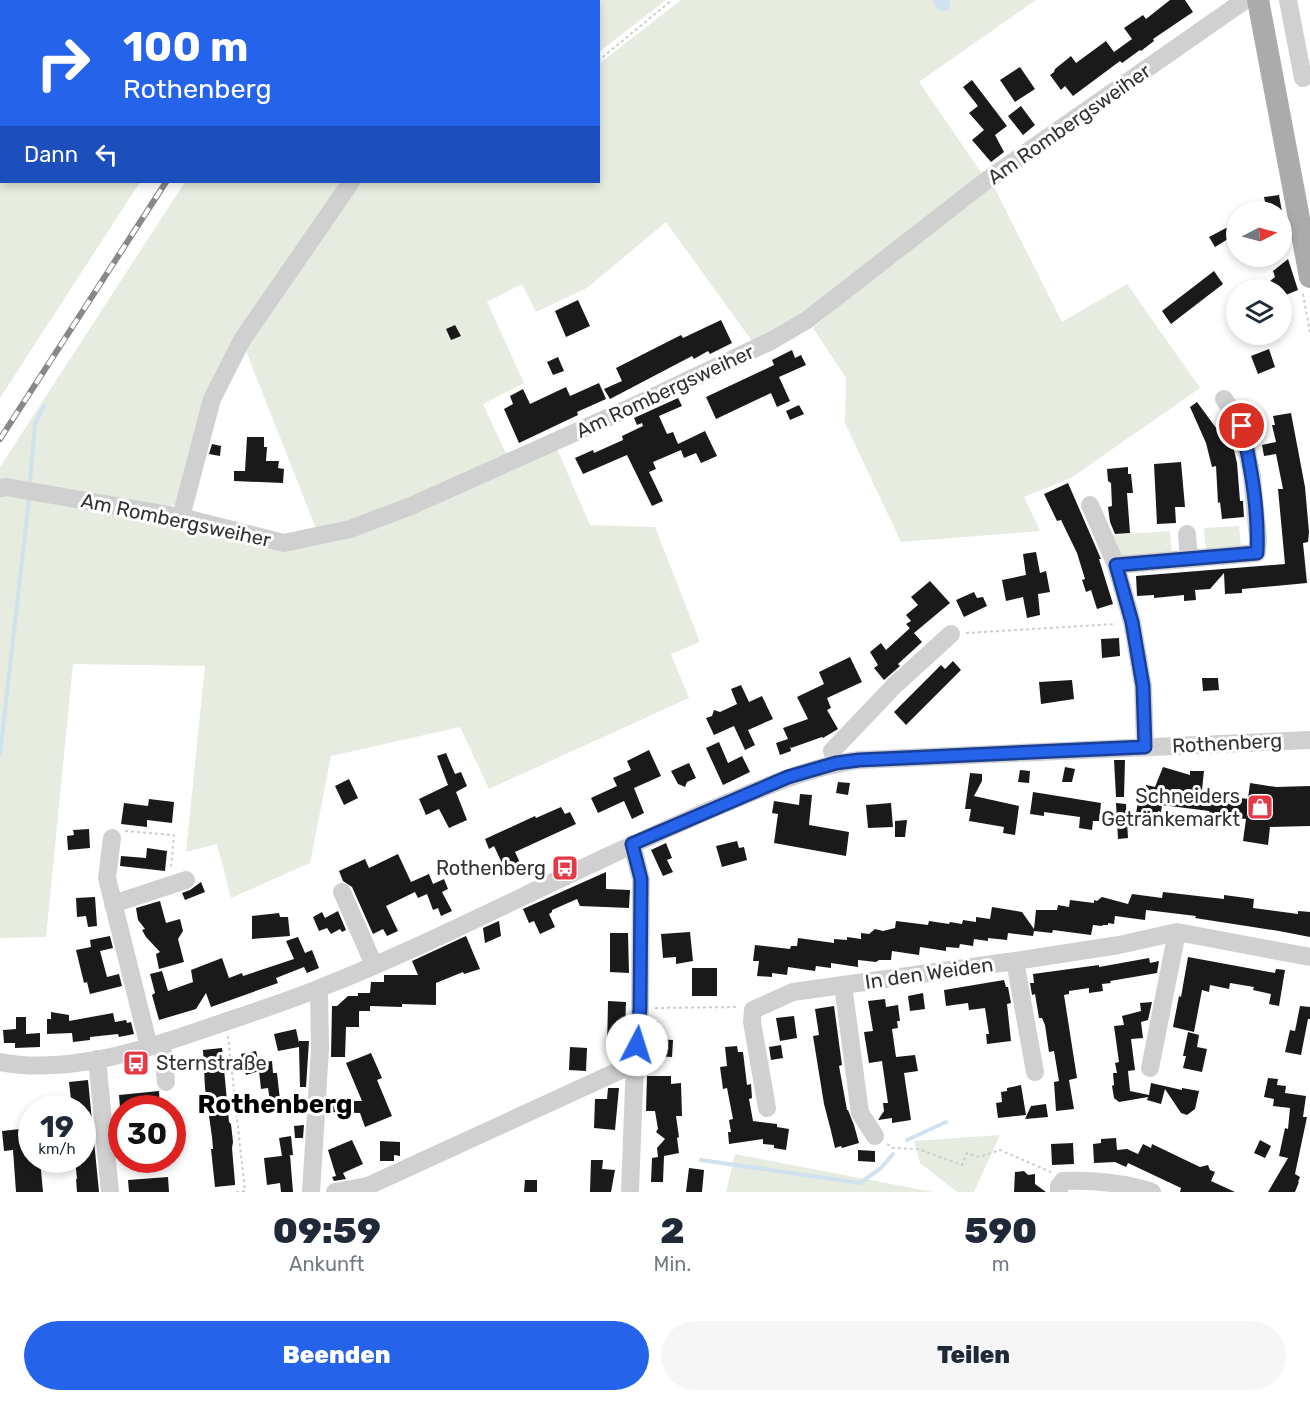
<!DOCTYPE html>
<html lang="de">
<meta charset="utf-8">
<style>
:root{--surface:#fff;--page:#f6f6f7;--text:#1f2937;--muted:#747a83;--accent:#2563eb}
body{margin:0;font-family:Rubik,sans-serif;background:var(--page);color:var(--text);height:100vh;display:flex;flex-direction:column;font-size:22px;white-space:nowrap}
*{box-sizing:border-box;margin:0}
p{font-size:20px;color:var(--muted)}
.icon{flex:none;width:33px;height:33px;fill:none;stroke:currentColor;stroke-width:2;stroke-linecap:round;stroke-linejoin:round}
.map{position:relative;height:1192px;overflow:hidden}
.panel{display:flex;flex-direction:column;background:var(--surface);flex:1}
.panel>*{flex:none}
.guide{position:absolute;left:0px;top:0px;width:600px;height:183px;box-shadow:0 3px 9px #0003;background:#2563eb;color:#fff;overflow:hidden}
.needle{width:39px;rotate:84deg}
.tools{position:absolute;left:1226px;top:201px;display:grid;gap:12px}
.tools a{display:grid;place-items:center;width:66px;height:66px;border-radius:50%;background:var(--surface);box-shadow:0 3px 9px #0003;font-size:30px}
.speed{position:absolute;left:18px;top:1095px;display:flex;gap:12px;font-size:30px;font-weight:700;text-align:center}
.speed>*{display:grid;place-content:center;width:78px;height:78px;border-radius:50%;background:var(--surface);box-shadow:0 3px 9px #0003;line-height:1}
.speed small{font-size:15px;font-weight:400}
.speed .limit{border:9px solid #d22;background:#fff;color:#111}
.pin{position:absolute;display:grid;place-items:center;width:51px;height:51px;color:#fff;margin:-26px;border:3px solid #fff;border-radius:50%;box-shadow:0 2px 6px #0007}
.me{position:absolute;width:66px;margin:-33px;rotate:5deg;stroke-linejoin:round;filter:drop-shadow(0 0 4px #0008)}
.turn{display:flex;align-items:center;gap:21px;height:126px;padding:0 24px;font-size:27px}
.turn .icon{width:78px;height:78px;stroke-width:2.5}
.turn b{display:block;font-size:42px;line-height:51px}
.then{display:flex;align-items:center;height:57px;padding:0 24px;background:#0003;gap:12px;font-size:22px}
.eta{display:flex;justify-content:space-evenly;align-items:center;height:102px;text-align:center}
.eta b{font-size:36px;font-weight:800;line-height:42px}
.primary-button{display:flex;gap:12px;margin-top:auto;padding:12px 24px}
.primary-button a{flex:1;height:69px;border-radius:36px;background:var(--accent);color:#fff;font-size:24px;font-weight:800;line-height:69px;text-align:center}
.primary-button a+a{background:var(--page);color:var(--text)}
.map>svg:first-child{display:block}
</style>
<div class="map">
<svg width="1310" height="1192" viewBox="0 0 1310 1192">
<rect width="100%" height="100%" fill="#fff"/>
<path fill="#e6ecdf" d="M0,0h258l-256,2v180h138l-140,216z
M303,0h363l-67,52 -1,-50 -296,-1z
M681,0h355l-117,82 66,96 -179,136 -54,27 -86,-119 -79,66 -51,24 -14,-28 -35,18 37,81 -41,21 25,54 -99,43 -92,30 -73,-185 114,-164h240l1,-118z
M185,182h159l-106,152 -61,170 -13,4 29,20 92,21 272,-100 33,76 65,2 45,115 -29,12 18,44 -200,91 -29,-62 -129,29 -21,107 -79,35 -14,-54 -31,8 19,-186 -132,-2 -27,273 -46,1v-471z
M993,185l69,137 65,-38 73,104 -129,90 -47,19 16,34 -139,11 -56,-119 1,-45 -33,-50 59,-51z
M1239,526l2,21 -35,3 -2,-22z
M1170,531l2,23 -51,3 -9,-22z
M1000,1135l-26,57h-17l-37,-29 -6,-22z
M735,1154l198,38h-207z"/>
<path fill="#cfe2ee" d="M932,0h18v8l-5,3 -7,-1z"/>
<g fill="none" stroke-linecap="round" stroke-linejoin="round">
<path stroke="#cfe2ee" stroke-width="4" d="M30,481l5,-57 9,-18
M0,754l29,-255
M907,1140l39,-18
M701,1160l159,23 21,-15 12,-14"/>
</g>
<path fill="#1a1a1a" d="M1170,0h15l8,12 -40,27 1,2 -13,10 -1,-1 -18,13 -2,-2 -47,35 -8,-10 -4,4 -11,-15 4,-3 1,-3 16,-13 5,7 30,-22 8,11 18,-13 -8,-11 19,-13 3,4z
M1020,67l15,22 -20,13 -15,-22z
M972,80l35,46 -12,9 9,17 -13,10 -19,-22 12,-10 -15,-17 9,-7 -15,-19z
M1021,106l14,19 -12,10 -15,-19z
M1279,195l3,17h-15l-3,-15z
M1228,227l5,9 -18,11 -6,-10z
M1288,259l10,31 -17,7v-7h-22l16,-13 -2,-6z
M1214,271l9,13 -52,40 -9,-13z
M578,300l12,26 -24,11 -11,-26z
M721,320l11,23 -22,11 -2,-3 -14,8 -2,-3 -82,43 -6,-10 18,-8 -6,-13 65,-33 2,3z
M455,325l6,11 -10,4 -5,-11z
M1269,349l6,18 -17,7 -7,-18z
M792,350l3,8 6,-3 5,10 -27,12 11,24 -13,6 -6,-14 -55,26 -10,-22 68,-32 -2,-5z
M558,357l6,14 -11,4 -6,-13z
M599,383l7,16 -29,13 1,3 -59,28 -15,-34 9,-5 -3,-8 13,-7 7,15 36,-17 4,9z
M678,398l4,8 -23,10 8,18 6,-2 5,12 27,-13 12,25 -16,7 -5,-10 -12,5 -3,-8 -28,12 3,7 -7,3 14,29 -11,5 -25,-51 -44,19 -8,-16 18,-8 1,3 29,-13 -1,-4 21,-10 -1,-3 -5,2 -3,-7z
M1197,402l25,34 8,-3 7,30 3,38h3l1,16 -22,2 -2,-17 -2,1 -2,-37 -4,1 -6,-24 -16,-36z
M799,405l5,9 -14,6 -4,-9z
M1291,413l14,74 4,45 -1,10 -5,1 4,40 -65,6v4l-17,1 -1,-21 -14,16 -15,1 1,10 -12,1v-6l-30,3v-3l-17,1 -1,-20 149,-12 -7,-75h5l-7,-35 -12,2 -2,-11 14,-3 -4,-17h3l-2,-9z
M247,437h17v10h3l-1,14h13l-1,7 6,1 -1,14 -49,-2v-10h11z
M212,444l9,2 -1,10 -11,-2z
M1181,462l4,45h-10l1,16 -19,1 -3,-60z
M1128,467v7h3l2,19h-6l3,40 -15,1 -5,-12 -2,-15 4,-1 -1,-23 -3,-2 -1,-12z
M1068,483l33,76h-2l14,45 -16,5 -6,-19 -5,2 -4,-12 3,-1 -8,-26 -16,-33 -4,1 -13,-27z
M1036,552l4,21 6,-2 4,21 -12,2 2,21 -13,3 -4,-21 -17,4 -4,-21 24,-5 -3,-21z
M930,581l20,22 -36,30 8,9 -24,22 2,2 -16,14 -10,-12 4,-3 -8,-13 11,-9 5,7 24,-22 4,5 -8,-9 5,-3 -5,-6 12,-10 -7,-8z
M974,592l3,6 6,-1 4,9 -23,11 -8,-17z
M1119,638l1,18 -18,2 -1,-19z
M850,657l12,25 -35,16 4,10 -4,2 11,19 -15,9 -1,-1 -31,11 -1,-2 1,5 -11,4 -4,-12 12,-4 -5,-11 25,-9 -11,-22 27,-13 -5,-12z
M953,661l8,9 -55,55 -12,-13 47,-47 4,4z
M1202,678h16l1,12 -16,1z
M1072,680l2,19 -33,5 -2,-22z
M741,685l8,17 13,-6 11,23 -25,11 7,15 -10,5 -11,-24 -20,9 -8,-17 6,-2 2,-6 6,2 17,-8 -6,-15z
M719,742l9,21 14,-7 8,16 -27,13 -17,-37z
M649,750l12,26 -27,12 10,25 -12,6 -8,-18 -26,12 -7,-15 26,-12 -4,-8 18,-8 -4,-9z
M446,753l9,21 6,-2 6,14 -11,6 11,28 -18,8 -10,-19 -13,6 -7,-16 29,-14 -11,-29z
M1114,760h11l-1,37h-8z
M689,763l7,15 -9,4 -2,5 -7,-3 -7,-13z
M1065,767l10,2 -3,13h-10z
M1163,767l27,8v-4h14l-2,19 10,1 -1,3 37,5 2,-16 26,4 34,-1v40l-40,1 -2,18 -25,-4 3,-22 -37,-5v-3l-47,-6 -1,7 -3,-1 -1,6 -21,-3 2,-13 6,1 2,-17 9,2z
M1020,770l10,1 -1,12 -11,-1z
M970,773l12,1v7l-8,15 45,10 -4,29 -12,-2 1,-6 -35,-6 2,-12h-6z
M349,779l9,19 -14,7 -9,-19z
M838,782l12,1 -2,12 -12,-2z
M1033,792l68,11 -2,18h-6l-1,9 -13,-2 1,-11 -36,-5v4l-14,-2z
M800,794l12,1 -3,30 40,7 -3,24 -72,-13 4,-29 -6,-1 2,-12 25,4z
M149,799l25,3 -2,21 -25,-3v7l-26,-3 3,-21 24,3z
M891,803l2,24 -25,1 -2,-23z
M1116,803l10,1 2,34 -10,1z
M561,807l4,7 5,-2 6,12 -61,28 8,17 -15,7 -14,-30 -5,3 -4,-10 50,-23 1,2z
M907,820l-2,17h-10v-16z
M89,829l1,19 -22,2 -1,-14 7,-1 -1,-5z
M737,841l2,7 5,-1 3,13 -25,7 -6,-21z
M666,843l6,15 -5,2 6,12 -10,4 -12,-26z
M147,848l20,3 -2,20 -45,-5 1,-10 25,2z
M398,854l13,28 18,-8 4,10 11,-5 4,10 -6,3 10,19 -11,5 -3,-8 -5,2 -6,-16 -9,4 -3,-6 -29,14 12,25 -11,5 -4,-7 -10,5 -21,-47 -9,-6 -4,-10 26,-12 4,9z
M606,872v17l24,1 -1,18 -49,-2 -3,-7 -25,11v2l-3,2 6,13 -15,7 -6,-13 -5,2 -6,-14z
M201,882l4,10 -20,8 -3,-7 8,-3z
M1163,892l61,7v-4l30,4 -1,9 45,6v-3l12,1v25l-31,-6 -84,-13 1,-2 -50,-6 -1,10 -30,-4 -1,8 -6,-1v2h-5l-1,1 -9,-1 -2,10 -38,-5 -1,3 -18,-2 -1,5 -25,-3 -1,7 -19,-2v3l-14,-2 -1,7 -13,-2 -1,4 -13,-1v4l-26,-4 -1,8 -27,-4 -1,9h-12l-3,2 -18,-2v7l-27,-4v5l-15,-2 -1,5 -27,-4 -1,8 -15,-2v4l-15,-1 2,-15h-6l2,-16 35,4 1,-3h6l1,-8 36,5v-4l13,1v-3l14,2v-6l8,1 6,-5 8,2 12,-3 1,-7 32,4 1,-4 20,3 1,-2 12,2 1,-4 13,2v-5l14,2 2,-12 30,5 12,17 2,-19h21l1,-5 11,2 1,-7 24,3v-3l3,1 5,-4 26,7 4,-10 30,4z
M95,897l2,29 -9,1 -2,-11 -9,1 -1,-19z
M160,901l6,22 14,-4 3,12 -5,8 6,23 -25,7 -3,-15 4,-2 -14,-15 -4,-7 3,-1 -7,-9 -2,-12z
M338,911l8,19 -4,2 -2,-3 -9,5 -4,-6 -8,3 -6,-14 9,-5 3,6z
M279,913l1,4h8l2,19 -38,3v-23z
M499,921l2,15 -16,7 -2,-15z
M690,932l3,29 -17,3v-7l-13,1 -2,-24z
M610,933h18l1,40 -19,-1z
M110,936l3,12 -13,3 7,26 12,-3 3,12 -32,8 -3,-12 -3,1 -8,-33 15,-3 -1,-7z
M466,936l14,33 -16,5 -1,-2 -27,11v22l-34,-1v3l-32,-1v5h-11v16h-13l-1,30h-14l1,-51h5l11,-10h10v-3h12l1,-11h13v-7h34l-6,-14z
M298,937l7,16 7,-3 7,18 -12,5 -3,-6 -28,11 2,5 -67,24 -5,-14 -10,16 -37,11 -7,-25 3,-2 -5,-19 12,-3 6,20 25,-9 -2,-12 31,-12 7,20 13,-5 1,3 51,-17 -8,-18z
M1188,957l87,16 1,-4 9,1 -6,36 -10,-2 2,-10 -18,-4 1,-3 -24,-4 -1,6 -19,-4 -1,7 -7,-2 -8,42 -21,-5 6,-31 2,1z
M1149,958l1,5 9,-2 -2,12 -47,8 1,2 -9,1 1,7 -14,2v-5l-20,3v3l-5,1 13,83 -8,2 5,29 -18,2 -2,-29 5,-1 -5,-30 -5,1 -4,-27 -3,-7h-3l-4,-24 -3,1 -2,-12h4l-1,-9 66,-9v2z
M692,968h25v28h-25z
M1004,980l2,7h2l3,16 -4,1 4,37 -24,3 -1,-10h3l-4,-26 -16,2 -1,-7 -22,3 -2,-16z
M923,993l2,16 -15,2 -2,-15z
M885,999l1,8 12,-2 2,16h-3l1,7 -6,1 4,28 19,-2 3,16 -14,2 7,47 -19,3v-5l-14,2 6,-9 -1,-8h5l-6,-42 -13,2 -5,-31 9,-1 -5,-30z
M608,1001l18,1 -2,54 -12,-1 1,-6h-6z
M1152,1002l-4,18 -7,2 2,16 -12,1 4,31 -7,1 2,20 19,4 2,-12 31,7v-2l17,3 -4,18 -8,6 -6,-2 -16,-24 -4,15 -14,-4 1,-3 -29,5 -5,-4 -2,-12 2,-1 -1,-12h4l-2,-10 4,-1 -5,-36 10,-1 -2,-9 19,-5 -1,-8z
M834,1006l8,59 -3,1 8,44h1l6,15 5,18 -17,5 -1,-2 -6,2 -4,-17 -7,-27 -11,-68 6,-1 -4,-26z
M1300,1006l10,1v12h-2l-7,36 -16,-3 5,-22 5,1z
M51,1012l18,3v6l44,-8 2,9 11,-2 1,3 4,-1 3,12 -15,3 -1,-3 -28,3v3l-17,2 -1,-9 -25,1v-15h4z
M794,1016l3,22 -17,3 -4,-23z
M16,1017h10v17l14,-1v14l-25,1v-5h-11l-1,-13 13,-1z
M650,1021h8v14l-9,-1z
M296,1029l3,14v-2h10l-3,46h-6l-1,-40 -21,4 -4,-17z
M1188,1032l11,3 -2,12 10,2 -5,23 -19,-4 3,-12h-3z
M656,1039l17,1 -1,17 -17,-1z
M781,1045l2,13 -12,2 -2,-13z
M737,1046l1,6h5l4,33 4,-1 1,14 -3,1 4,22 24,3v3l12,2 -3,21 -12,-2v-3l-11,-1v-5l-34,5 -1,-12h3l-2,-12 4,-1 -6,-31 -4,1 -3,-22 7,-1 -2,-19z
M570,1047l17,1 -1,23 -17,-1z
M222,1048l7,74 2,2 2,18 -1,6 3,35v2l-20,2 -4,-38h2l-1,-12 -7,-49 -2,-38z
M256,1051l3,12 13,-2 1,12h4l3,27 -10,1 -2,-13 -7,1 -2,-18 -13,4 -5,-21z
M371,1053l11,25 -5,2 15,36 -27,11 -5,-14 -32,-1v-11h34l-16,-38z
M647,1076h24v8l10,-1 1,33h-6l3,21 -2,1 2,15 -15,3 -1,26h-12l1,-24 6,-1 -1,-9 8,-9 -9,-7 2,-3 -3,-18h-9z
M1268,1078l10,1 -1,6 9,1 -1,7 21,3 -3,21h4l-12,57 5,3 -2,5h1l-4,10h-27l20,-34 -9,-2 6,-28 3,1 2,-21 -17,-2 1,-7 -10,-2z
M88,1080l11,112h-22l-1,-13h1l-2,-19h7v-52h-10l-3,-26z
M1021,1085l5,30 -28,3 -2,-15 6,-1 -1,-10 6,-1v-3z
M608,1088h11l-4,42 -21,-2 1,-29h12z
M159,1091l1,17h-40l-1,-13z
M1046,1104l2,13 -23,2 6,-13z
M304,1125l-1,13h-8l-1,-12z
M29,1128l3,32h8l3,32h-27l-3,-42 -9,1 -2,-20z
M291,1136l2,19 -11,1 -3,-18z
M1116,1138l1,12 10,-1 11,5 5,-10 8,4 1,-4 48,23 8,-2 2,5 5,2 -4,9 24,11h-55l1,-4 -53,-25 -2,4 -11,-5 -21,1 -1,-19 8,-1v-4z
M352,1140l11,24 -20,9 3,6 -12,2 -2,-4 4,-1 -8,-26z
M1260,1140l11,6 -6,12 -11,-5z
M380,1141l20,1v14l-6,-1v6h-14z
M1073,1143l1,21 -22,1 -1,-21z
M858,1150l17,1v11l-17,-1z
M290,1155l3,37h-12l-1,-9 -13,2 -3,-27z
M591,1160h12l-1,9 13,1 -4,22h-21z
M689,1168l15,2 -2,22h-16z
M1024,1171l4,4 7,-1v10l11,8h-32l1,-20z
M168,1177l1,15h-40l-1,-12z
M525,1180h12v12h-13z"/>
<g fill="none" stroke-linecap="round" stroke-linejoin="round">
<path stroke="#cdcdcd" stroke-width="2" stroke-dasharray="3 3" stroke-linecap="butt" d="M598,61l74,-61
M1303,294l7,39
M966,633l150,-9
M125,831l49,4 -3,32
M655,1008l84,-1
M228,1036l17,155 -9,1
M887,1144l6,4 25,1 44,16 5,-12 12,4 21,-7 51,22"/>
<path stroke="#d0d0d0" stroke-width="18" d="M1288,0l15,78
M0,488l6,-1 175,30 103,26 66,-14 61,-23 223,-100 137,-65 36,-21 180,-140 258,-180
M1090,505l26,60 141,-12 1,-15 -6,-61 -10,-51 -18,-27
M181,517l31,-118 30,-59 109,-158
M1187,534l2,25
M1116,565l16,57 11,64 2,61
M836,763l-4,-12 63,-66 56,-51
M112,838l-5,40 42,169
M342,892l32,73
M113,904l73,-24
M1015,961l20,111
M843,985l17,128 15,23
M162,1044l4,38
M97,1059l13,133
M0,1062c68,13 144,-12 207,-34 38,-13 76,-25 113,-40 84,-33 166,-74 248,-113 56,-26 111,-53 168,-76 40,-17 79,-33 123,-39l451,-20
M1150,1068l27,-136
M767,1108l-15,-86 1,-12 40,-18 222,-31 104,-16 58,-13 133,25
M311,1192l9,-143 -1,-60
M335,1192l33,-6 268,-123
M630,1192l4,-106 6,-78 1,-129 -9,-35
M1059,1192v-6l4,-5c31,-1 59,1 89,11"/>
<path stroke="#ababab" stroke-width="22" d="M1258,0l52,277"/>
<defs>
<path id="rail" d="M272,2l1,-2
M282,2l1,-2
M0,439l166,-257"/>
</defs>
<use href="#rail" stroke="#888" stroke-width="6"/>
<use href="#rail" stroke="#fff" stroke-width="4" stroke-dasharray="11" stroke-linecap="butt"/>
</g>
<g fill="none" stroke-linecap="round" stroke-linejoin="round">
<defs>
<path id="route" d="M637,1045l3,-37 1,-129 -9,-35 156,-67 48,-14 23,-3 286,-13 -2,-61 -11,-64 -16,-57 141,-12c2,-43 -6,-85 -15,-127"/>
</defs>
<use href="#route" stroke="#184099" stroke-width="15"/>
<use href="#route" stroke="#2563eb" stroke-width="10"/>
</g>
<defs>
<symbol id="shop-square" viewBox="-11 -11 22 22"><rect x="-9" y="-9" width="18" height="18" rx="4" fill="#e63946" stroke="#fff"/><path d="M-5-2.5h2.3a2.7 3.5 0 0 1 5.4 0H5L5.5 6h-11ZM-1.5-2.5h3a1.5 2.3 0 0 0-3 0Z" fill="#fff"/></symbol>
<symbol id="bus-square" viewBox="-11 -11 22 22"><rect x="-9" y="-9" width="18" height="18" rx="4" fill="#e63946" stroke="#fff"/><path d="M-5-6H5V4H4V6H2V4H-2V6H-4V4H-5ZM-3.5-4V0h7V-4ZM-3.5 1.2v1.5H-2V1.2ZM2 1.2v1.5H3.5V1.2Z" fill="#fff"/></symbol>
</defs>
<g fill-rule="evenodd">
<use href="#shop-square" x="1245" y="792" width="30" height="30"/>
<use href="#bus-square" x="550" y="853" width="30" height="30"/>
<use href="#bus-square" x="121" y="1048" width="30" height="30"/>
</g>
<g text-anchor="middle" stroke-width="6" stroke-linejoin="round" paint-order="stroke">
<g font-size="20" fill="#333" stroke="#fff">
<text transform="translate(1069 124) rotate(-35)" y="7">Am Rombergsweiher</text>
<text transform="translate(665 391) rotate(-25)" y="7">Am Rombergsweiher</text>
<text transform="translate(176 520) rotate(12)" y="7">Am Rombergsweiher</text>
<text transform="translate(1227 743) rotate(-3)" y="7">Rothenberg</text>
<text transform="translate(929 973) rotate(-8)" y="7">In den Weiden</text>
</g>
<g font-size="20" fill="#333" stroke="#fff" text-anchor="end">
<text x="1240" y="803">Schneiders<tspan x="1240" dy="23">Getränkemarkt</tspan></text>
<text x="546" y="875">Rothenberg</text>
<text x="156" y="1070" text-anchor="start">Sternstraße</text>
</g>
<g font-size="26" font-weight="bold" fill="#000" stroke="#fff">
<text x="275" y="1113">Rothenberg</text>
</g>
</g>
</svg>
<div class="tools">
<a><svg class="needle" viewBox="-14 -14 28 28"><path d="M0-13l5 13h-10z" fill="#e53935"/><path d="M0 13l5-13h-10z" fill="#747a83"/></svg></a>
<a><svg class="icon" aria-label="layers" viewBox="0 0 24 24"><path d="M12 4l9 5-9 5-9-5zM3 14l9 5 9-5"/></svg></a>
</div>
<div class="speed"><div>19<small>km/h</small></div><div class="limit">30</div></div>
<div class="pin" style="left:1242px;top:426px;background:#d93025"><svg class="icon" aria-label="arrive" viewBox="0 0 24 24"><path d="M6 21V4h12l-3 4 3 4H6"/></svg></div>
<svg class="me" style="left:637px;top:1045px" viewBox="-20 -20 40 40"><circle r="19" fill="#fff"/><path d="M0-13L10 11 0 6-10 11z" fill="#2563eb"/></svg>
<div class="guide">
<div class="turn"><svg class="icon" aria-label="right" viewBox="0 0 24 24"><path d="M7 20v-9h11M14 6l5 5-5 5"/></svg><div><b>100 m</b>Rothenberg</div></div>
<div class="then">Dann<svg class="icon" aria-label="left" viewBox="0 0 24 24"><path d="M17 20v-9H6M10 6l-5 5 5 5"/></svg></div>
</div>
</div>
<section class="panel">
<div class="eta">
<div><b>09:59</b><p>Ankunft</p></div>
<div><b>2</b><p>Min.</p></div>
<div><b>590</b><p>m</p></div>
</div>
<div class="primary-button"><a>Beenden</a><a>Teilen</a></div>
</section>
